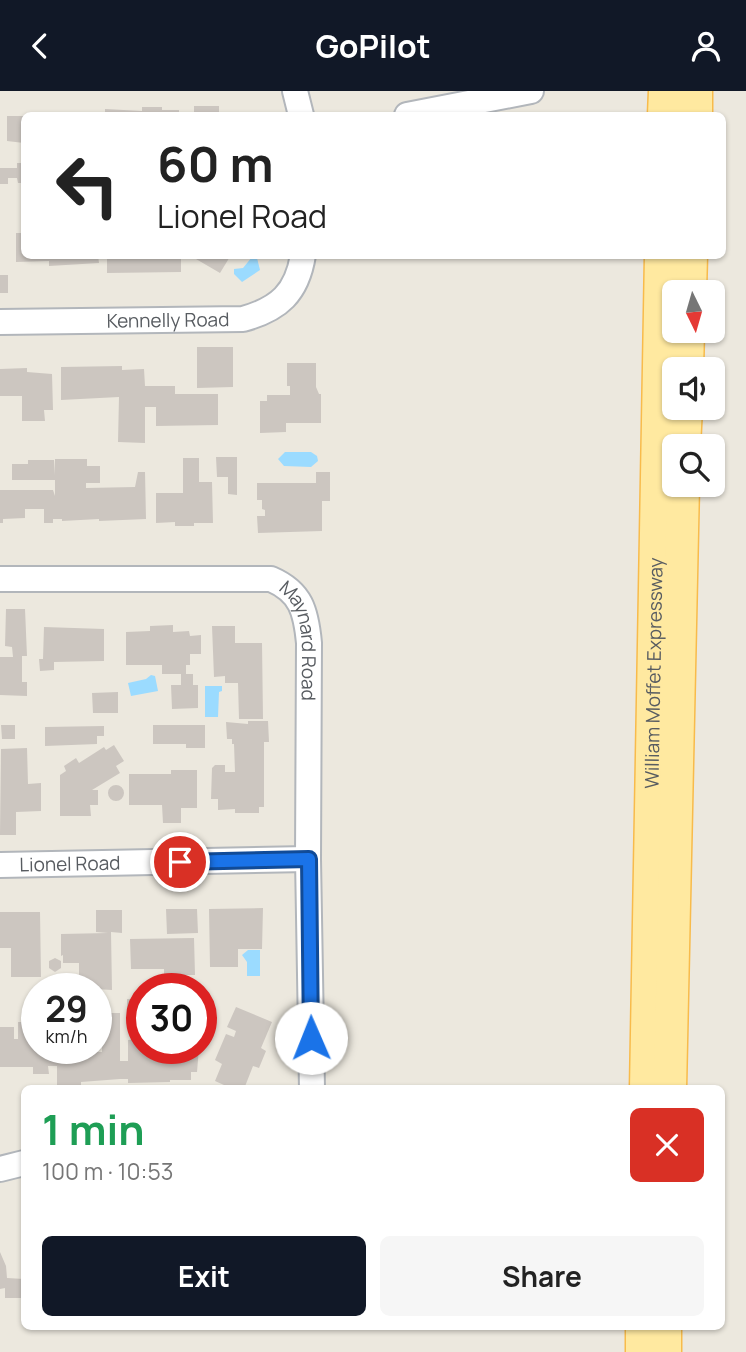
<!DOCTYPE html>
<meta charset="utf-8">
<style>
:root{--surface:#fff;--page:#f6f6f6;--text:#222;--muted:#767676;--accent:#111827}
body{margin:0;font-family:Manrope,sans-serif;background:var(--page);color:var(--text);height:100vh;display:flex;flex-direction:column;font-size:26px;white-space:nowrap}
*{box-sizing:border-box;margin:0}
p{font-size:23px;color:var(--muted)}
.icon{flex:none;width:38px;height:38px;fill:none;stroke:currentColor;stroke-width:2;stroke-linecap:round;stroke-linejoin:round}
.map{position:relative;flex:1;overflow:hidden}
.sheet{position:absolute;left:21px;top:994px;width:704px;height:245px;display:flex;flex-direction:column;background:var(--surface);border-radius:10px;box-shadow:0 2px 5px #0004}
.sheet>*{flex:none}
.hud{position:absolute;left:21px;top:21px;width:705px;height:147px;border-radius:10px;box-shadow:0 2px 5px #0004;background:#fff;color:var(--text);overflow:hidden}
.needle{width:46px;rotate:175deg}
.controls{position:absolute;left:662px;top:189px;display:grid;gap:14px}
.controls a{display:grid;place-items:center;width:63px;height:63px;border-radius:10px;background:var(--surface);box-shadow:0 2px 5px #0004;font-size:35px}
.speed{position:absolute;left:21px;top:882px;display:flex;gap:14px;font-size:35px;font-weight:700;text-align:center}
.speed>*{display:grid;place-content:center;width:91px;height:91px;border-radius:50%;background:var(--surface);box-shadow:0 2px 5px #0004;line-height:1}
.speed small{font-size:18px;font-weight:400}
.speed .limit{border:10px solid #d22;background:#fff;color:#111}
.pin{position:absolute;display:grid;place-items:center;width:60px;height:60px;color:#fff;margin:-30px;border:4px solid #fff;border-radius:50%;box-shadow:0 2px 7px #0007}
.me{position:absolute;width:77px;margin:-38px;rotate:359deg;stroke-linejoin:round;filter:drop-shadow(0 0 5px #0008)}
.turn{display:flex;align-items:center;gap:24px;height:147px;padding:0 21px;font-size:32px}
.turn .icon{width:91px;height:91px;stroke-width:2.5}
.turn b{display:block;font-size:49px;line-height:60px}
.round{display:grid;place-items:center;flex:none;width:74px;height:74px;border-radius:10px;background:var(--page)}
.overview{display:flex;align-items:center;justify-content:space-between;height:119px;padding:0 21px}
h1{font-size:42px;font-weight:700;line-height:52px;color:#1e9e55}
.button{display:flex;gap:14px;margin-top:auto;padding:14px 21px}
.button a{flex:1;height:80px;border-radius:10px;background:var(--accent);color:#fff;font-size:28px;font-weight:700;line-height:80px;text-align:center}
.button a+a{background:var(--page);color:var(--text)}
header{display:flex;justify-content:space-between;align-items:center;height:91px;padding:0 21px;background:var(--accent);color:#fff;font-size:32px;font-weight:700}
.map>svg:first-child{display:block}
</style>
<header><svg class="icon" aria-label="back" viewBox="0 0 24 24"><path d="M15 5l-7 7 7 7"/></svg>GoPilot<svg class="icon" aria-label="person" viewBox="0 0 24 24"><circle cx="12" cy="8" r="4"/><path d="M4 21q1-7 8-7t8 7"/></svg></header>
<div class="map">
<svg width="746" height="1261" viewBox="0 0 746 1261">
<rect width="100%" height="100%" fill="#ece8de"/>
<path fill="#9bdbff" d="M252,166l5,1 3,12 -18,12 -8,-8v-5l9,-1z
M285,361h26l6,4 1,5 -7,6 -27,-1 -6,-7z
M151,584l4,1 3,15 -27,5 -3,-13 18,-4z
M205,595h17v5l-3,1 -1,25h-13z
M248,859h12v26h-13v-14l-5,-7z"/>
<path fill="#ccc6c0" d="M194,15h25v9h-25z
M142,16h20v3h17v5h-74v-6l37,2z
M7,25h17v27l-17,-2z
M17,72h7v20h-6l-1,-5h-9v6h-8v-16h17z
M16,142h8v22h74l1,8 -50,3v-5l-33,1z
M107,164h74v17l-74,1z
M198,164h33l-11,18 -24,-14z
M0,184h8v18h-8z
M197,256h36v40l-36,1z
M287,272h29v24l3,7h2v29h-35v9l-26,1v-32h7v-6h23v-9h-3z
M122,275v4l22,-1 1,17h30v8h43v31l-62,1v-19h-11v36l-27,-1 1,-45 -58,3v-33z
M27,277v4l25,2 1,36h-9l1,11h-23v-25h-22v-27z
M216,366h21v38l-9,-1v-17h-11z
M183,367h16v24h13l1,41h-19v3h-19v-4l-19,1v-30h27z
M55,368h32v7h13v17h-14v5l49,-1 3,-15h7l1,47 -47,2v-2l-37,2v-2h-9v4h-9v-14h-19v9l-22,1v4h-3v-33h53l2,6v-16h-43v-16h16v-4h26l1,15z
M316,381h14v29h-8v30l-64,2 -1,-17h8v-6l-3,-1v-9h-5v-17h59z
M6,518h19l2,47h-5v26h5v14l-27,-1v-38h13l-1,-10 -7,-1z
M173,534v7l16,-1 1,5 11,-1v19h-11v11h-4v9h7v11h5v23l-26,1 -1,-24h10v-11h-19v-9h-36v-33l24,-1v-5z
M212,535h23v17h27l1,76h-24l-1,-36h-13v-7l-11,1z
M44,536l60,2v32l-50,1v8l-14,1 -1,-12h4z
M118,601v21h-25l-1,-20z
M248,630h20l1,21h-5v65h-5v6h-24v-4l-17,1v-11h-7l1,-31 3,-3h10v7h10l-1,-28h-2v-5h-5l-1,-17 22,2z
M1,634h14v14h-13z
M153,634h52v23h-19v-4h-33z
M104,635v10h-7v8l-52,2v-19z
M114,654l10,16 -8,5 4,7 -28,17h6v15h-8l1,11h-31v-41l6,-4 -2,-5 12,-8 3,5 25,-16 2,3z
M27,657l1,36 13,-1v28l-25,1v23h-16l1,-86z
M171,679h26v38h-16v15h-18l-1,-18h-33v-31h42z
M108 702a8 8 0 1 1 16 0a8 8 0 1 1-16 0Z
M263,817l-1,41h-24v18h-28l-1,-58z
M166,818h31l1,24 -31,1z
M96,819h26v23l-11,-1 1,58 -33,-2v-25h-16v-8l-2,1v-22l47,-1 -12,-1z
M0,821h40l1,65h-30v-29h-11z
M194,847l1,37h-31v-6h-33l-1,-30z
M55,867l6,3v7l-6,4 -6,-4v-7z
M127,908h15v19h-15z
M236,916l36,15 -11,26 5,3 -7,17 -6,-2 -9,23h-11l-18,-8 7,-17 -7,-4 11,-26 8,3 2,-6 -9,-4z
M96,922h24v48h8v-21l8,-1v-13h6v22h31v3h3v-3h23l-2,24h-6v8h-21v2l-42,1v-4h-8l-39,3v7h-24v-23h-9l1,8h-16v-7h-33v-40h14v12h4v-17h19v26h21v4h44v-9h-6z
M0,1161l6,14 1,12 17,1v19h-19v-10l-5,1z"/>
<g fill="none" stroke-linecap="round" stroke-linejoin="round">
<defs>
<g id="minor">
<path d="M295,0l6,24"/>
<path d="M407,24l124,-24"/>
<path id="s1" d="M0,231l243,-3c36,-10 54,-26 60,-64"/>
<path id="s2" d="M0,488h271c30,13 35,32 38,64l-1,216 4,230"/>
<path id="s3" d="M0,774l308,-6"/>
<path d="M0,1078l24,-6"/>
</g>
<g id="major">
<path d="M664,24l1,-24"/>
<path d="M696,24v-24"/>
<path d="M690,201l1,-37"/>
<path d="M687,278l1,-38"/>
<path d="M684,355l2,-38"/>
<path id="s4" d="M646,998l15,-834"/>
<path d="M670,998l13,-604"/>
<path d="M642,1261v-25"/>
<path d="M665,1261v-25"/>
</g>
</defs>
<use href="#minor" stroke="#b2b6bb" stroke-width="28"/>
<use href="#major" stroke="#f8bb4b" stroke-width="35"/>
<use href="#minor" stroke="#fff" stroke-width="24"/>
<use href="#major" stroke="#ffe9a0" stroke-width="32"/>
</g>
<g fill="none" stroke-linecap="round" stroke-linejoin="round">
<defs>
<path id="route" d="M180,771l129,-3 2,179"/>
</defs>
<use href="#route" stroke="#114b97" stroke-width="18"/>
<use href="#route" stroke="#1a73e8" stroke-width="12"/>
</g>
<g text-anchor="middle" stroke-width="6" stroke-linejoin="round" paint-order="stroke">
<g font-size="19" fill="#585c61" stroke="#fff">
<text dy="7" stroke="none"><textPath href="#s1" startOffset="168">Kennelly Road</textPath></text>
<text dy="7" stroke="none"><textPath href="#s2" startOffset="346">Maynard Road</textPath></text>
<text dy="7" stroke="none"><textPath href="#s4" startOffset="416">William Moffet Expressway</textPath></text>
<text dy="7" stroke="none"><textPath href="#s3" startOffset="70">Lionel Road</textPath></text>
</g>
</g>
</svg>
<div class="controls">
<a><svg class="needle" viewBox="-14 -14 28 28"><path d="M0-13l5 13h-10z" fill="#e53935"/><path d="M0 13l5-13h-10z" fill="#767676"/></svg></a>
<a><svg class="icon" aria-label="sound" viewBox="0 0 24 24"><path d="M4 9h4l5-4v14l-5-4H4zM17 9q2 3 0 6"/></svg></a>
<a><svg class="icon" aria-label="search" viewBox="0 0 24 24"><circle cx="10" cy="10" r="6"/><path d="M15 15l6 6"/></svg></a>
</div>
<div class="speed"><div>29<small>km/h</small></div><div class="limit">30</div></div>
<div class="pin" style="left:180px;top:771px;background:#d93025"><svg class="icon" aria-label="arrive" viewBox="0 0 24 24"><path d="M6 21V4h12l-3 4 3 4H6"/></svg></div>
<svg class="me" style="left:311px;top:947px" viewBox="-20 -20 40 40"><circle r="19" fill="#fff"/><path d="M0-13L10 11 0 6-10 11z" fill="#1a73e8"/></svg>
<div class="hud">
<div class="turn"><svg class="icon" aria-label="left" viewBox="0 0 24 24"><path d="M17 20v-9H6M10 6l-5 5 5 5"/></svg><div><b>60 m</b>Lionel Road</div></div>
</div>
<section class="sheet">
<div class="overview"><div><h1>1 min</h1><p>100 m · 10:53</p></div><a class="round" style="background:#d93025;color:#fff"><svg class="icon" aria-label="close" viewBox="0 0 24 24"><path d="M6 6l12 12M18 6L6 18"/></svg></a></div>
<div class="button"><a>Exit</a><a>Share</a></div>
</section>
</div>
